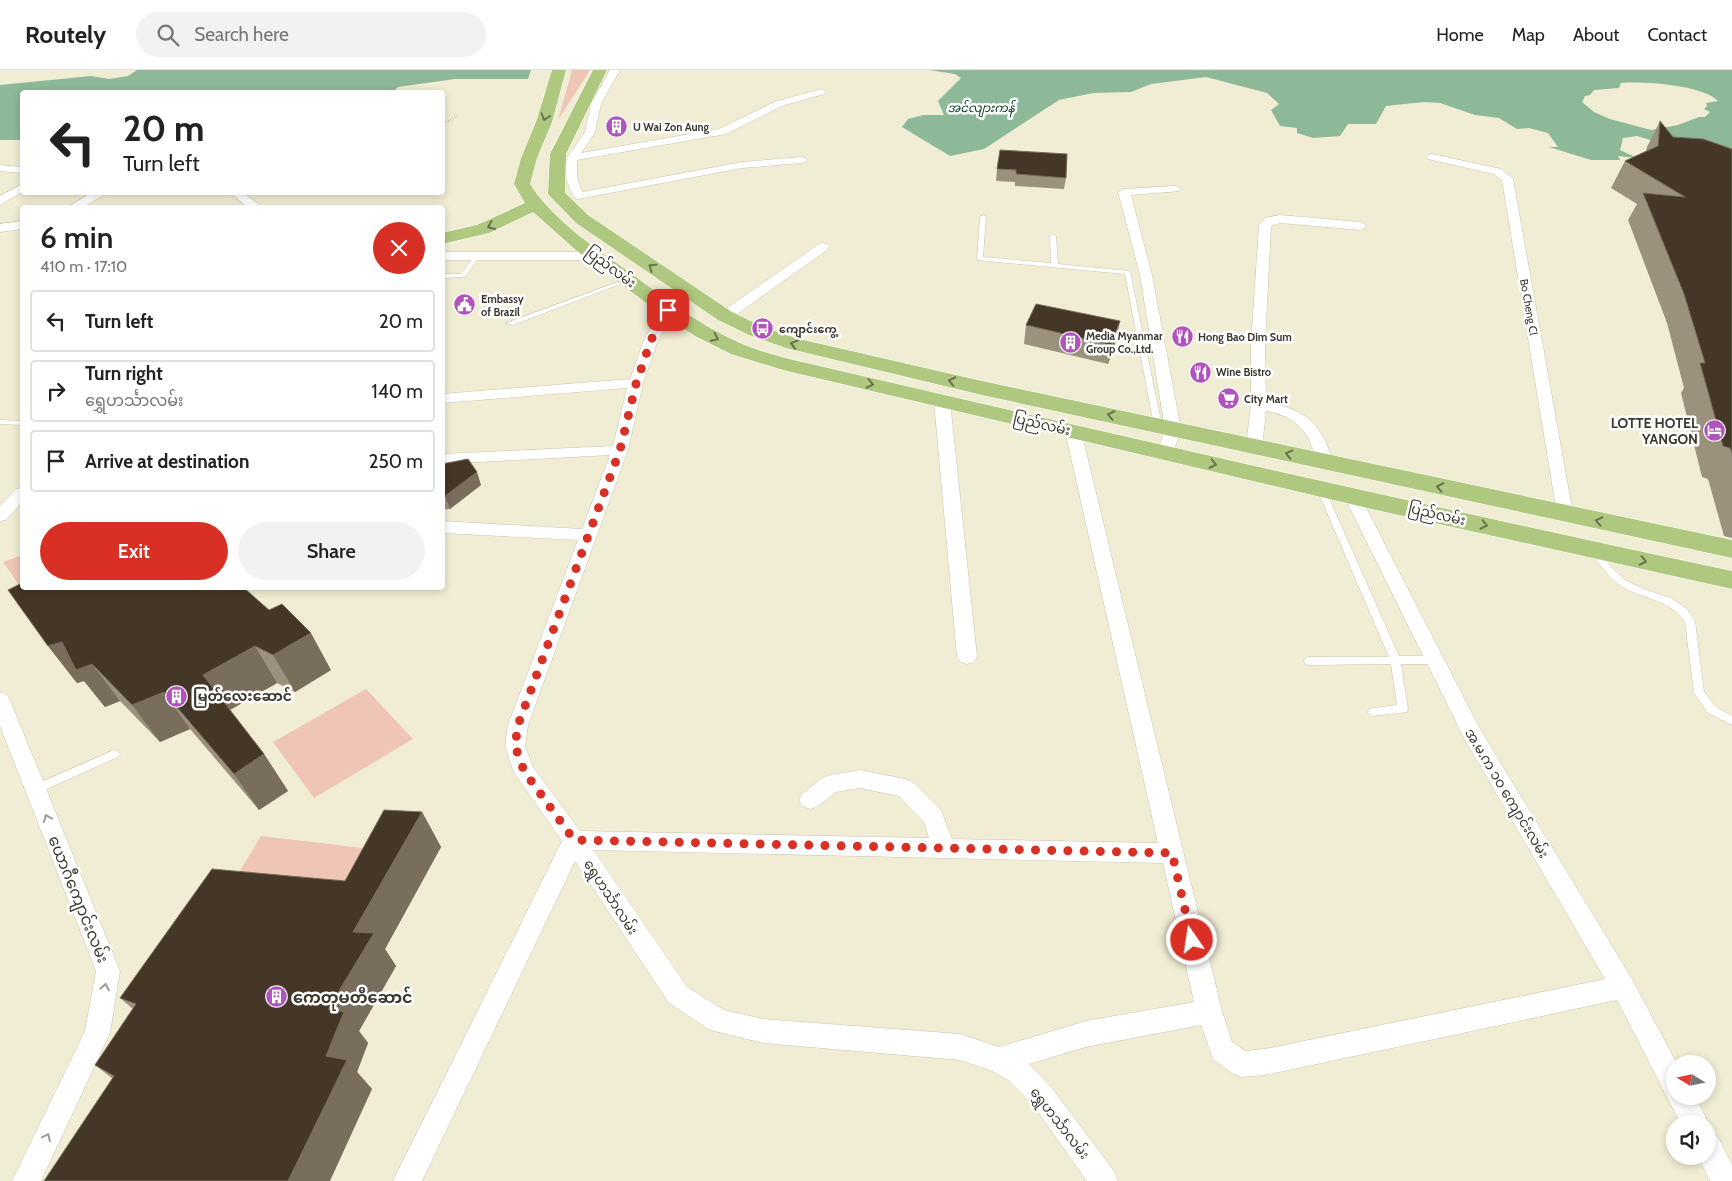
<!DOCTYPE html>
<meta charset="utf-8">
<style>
:root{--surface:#fff;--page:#f2f2f2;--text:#222;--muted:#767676;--line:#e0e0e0;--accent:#d93025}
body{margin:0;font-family:Cabin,"Noto Sans Myanmar",sans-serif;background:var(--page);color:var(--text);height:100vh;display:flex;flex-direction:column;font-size:19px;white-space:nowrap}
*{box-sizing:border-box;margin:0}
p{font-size:16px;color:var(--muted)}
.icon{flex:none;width:28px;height:28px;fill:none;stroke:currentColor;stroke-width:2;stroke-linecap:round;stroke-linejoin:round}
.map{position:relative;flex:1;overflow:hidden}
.side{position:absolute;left:20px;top:135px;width:425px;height:385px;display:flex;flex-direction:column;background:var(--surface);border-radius:5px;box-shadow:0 2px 8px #0003}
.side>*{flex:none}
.banner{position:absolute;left:20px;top:20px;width:425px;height:105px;border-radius:5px;box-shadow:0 2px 8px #0003;background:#fff;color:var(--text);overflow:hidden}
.needle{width:32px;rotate:280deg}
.controls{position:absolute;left:1666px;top:985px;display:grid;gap:10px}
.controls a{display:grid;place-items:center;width:50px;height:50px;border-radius:50%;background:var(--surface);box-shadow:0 2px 8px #0003;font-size:25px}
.pin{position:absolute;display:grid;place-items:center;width:42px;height:42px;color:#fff;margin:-21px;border-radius:10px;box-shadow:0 2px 8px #0006}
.me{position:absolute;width:55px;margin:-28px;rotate:347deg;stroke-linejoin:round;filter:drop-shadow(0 0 4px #0008)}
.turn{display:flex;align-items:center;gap:18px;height:105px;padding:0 20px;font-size:22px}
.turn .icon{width:65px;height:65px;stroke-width:2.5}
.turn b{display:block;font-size:35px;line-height:42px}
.round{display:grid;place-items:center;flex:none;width:52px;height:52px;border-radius:26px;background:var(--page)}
.headline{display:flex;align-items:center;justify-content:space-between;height:85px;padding:0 20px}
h1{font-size:30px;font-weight:600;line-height:38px}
.cta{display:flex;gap:10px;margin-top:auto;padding:10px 20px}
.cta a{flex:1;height:58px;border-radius:30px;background:var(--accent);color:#fff;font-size:20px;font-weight:600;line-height:58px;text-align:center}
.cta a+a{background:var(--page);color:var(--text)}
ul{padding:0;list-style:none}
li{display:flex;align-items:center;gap:15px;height:62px;margin:0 10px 8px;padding:0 10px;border:2px solid var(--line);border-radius:5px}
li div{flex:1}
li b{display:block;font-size:19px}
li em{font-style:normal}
header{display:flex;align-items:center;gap:30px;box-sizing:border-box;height:70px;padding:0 25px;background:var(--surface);border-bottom:1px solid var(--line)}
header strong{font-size:24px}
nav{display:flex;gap:28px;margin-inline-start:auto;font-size:18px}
.search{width:350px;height:45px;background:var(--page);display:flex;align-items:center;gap:12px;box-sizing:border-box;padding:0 18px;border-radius:28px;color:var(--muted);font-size:19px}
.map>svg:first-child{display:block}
</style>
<header>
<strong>Routely</strong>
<div class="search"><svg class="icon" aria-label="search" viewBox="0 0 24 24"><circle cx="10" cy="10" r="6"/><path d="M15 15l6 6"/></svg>Search here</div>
<nav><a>Home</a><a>Map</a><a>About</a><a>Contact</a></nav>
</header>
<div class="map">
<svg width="1732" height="1111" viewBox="0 0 1732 1111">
<rect width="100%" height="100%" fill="#f1edd4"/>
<path fill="#efc6b5" d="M572,0h18l-32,50z
M22,485v33l18,27 -37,-53z
M366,619l47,50 -99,59 -41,-56z
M261,766l127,15 -31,49 -127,-13z"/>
<path fill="#8db998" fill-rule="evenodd" d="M137,0h394l-3,9h-73l-57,8 -6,5h-370v48h-22v-55l91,-9 18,3 19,-3z
M929,0h803v94l-95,-28 -14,2 -3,12 17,8 -19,-2 2,4h-29l-42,-13h9l-10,-14 -19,-5 -12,1 -18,-11 -24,-3 -35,-12 -16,-1 -38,4 -10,18h-28l-8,12 -27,2 -16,-5v-5l-17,-2 -9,-16 8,-6 -12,-11 -61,-16 -55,7 -20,8 -38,1 -34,7 -75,49 -34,7 -48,-29 6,-8 15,-4h21l-6,-14 23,-23 -6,-4zM1621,13c22,-2 82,2 97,18l-12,2 1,3 -3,3 6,3 -5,5h-6l-21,8 -27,5 -41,-11 -16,-7 -12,-10 3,-6 5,-1 4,-5 25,-2z"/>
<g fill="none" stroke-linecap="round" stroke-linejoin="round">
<defs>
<path id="service" d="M983,145l3,2 -3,40 68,6 -1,-27 3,-2 3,2 2,28 72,7 32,155 -1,2h-3l-4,-2 -29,-152 -148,-14 3,-43z
M475,185l5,1 -15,21 -23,1v-4h19z
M626,209l5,1 -118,45 -7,-2z
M0,350l22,1v4l-22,-1z
M1320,414l4,3 75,169h34l4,1 1,3 -1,3 -4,1h-32l7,45 -1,3 -34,4 -4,-1 -1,-3 1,-3 4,-1 24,-3 -6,-41 -82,1 -4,-1 -1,-3 1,-3 4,-1h80l-73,-170z
M1593,477l3,1 17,21 12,11 19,9 27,9 16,11 8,12 9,71 12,15 16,9v9l-24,-12 -14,-20 -9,-71c-14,-21 -36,-22 -57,-32 -16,-8 -27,-24 -38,-38l-2,-2z
M114,680l4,1 2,3 -2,3 -78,35 -4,2 -4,-2 -2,-3 2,-3z"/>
<path id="minor" d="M610,0h10l-19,34 -6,28 -14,21 138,-24 55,-27 47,-13 5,3 -2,2 -42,12 -56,28 -149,26v17l5,15 160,-30 60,-5 6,3 -6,3 -60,5 -164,31 -4,-1 -9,-21 2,-19 18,-26 6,-28z
M1432,84l69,15 12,10 60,335 -2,4 -6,1 -6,-1 -2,-4 -55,-334 -9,-6 -65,-15 -1,-2 1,-2z
M0,95l22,2v6l-22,-2z
M22,114v8l-22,13v-9z
M1176,116l6,3 -2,2 -49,4 21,80 29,154 -8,24 -2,3h-12l-2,-3 8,-24 -25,-154 -22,-83 6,-3z
M93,122h15l-26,16h-16z
M229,122h13l21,16h-14z
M1280,145l81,7 6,4 -6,4 -81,-7 -9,3 -6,119 1,57c39,7 56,22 67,60l-2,3h-12l-2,-3c-8,-30 -19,-45 -51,-51l-4,35 -2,3h-12l-2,-3 5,-41v-60l8,-120 6,-7z
M22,151v8l-22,3v-8z
M823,173l4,1 2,3 -2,3 -97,69h-10l-2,-3 2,-3 99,-69z
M442,182h155l6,4 -6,4h-155z
M668,236l7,4 -17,30 -15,43 -15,67 -100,275 -3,21 8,21 47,64 349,7 -5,-16 -25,-26 -39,-8 -24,4 -18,14 -8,3 -8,-3 -3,-6 3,-6 20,-16 8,-3 30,-5 45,9 8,3 28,28 11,29 206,4 -93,-412 3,-3h10l3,3 141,580 10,31 13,9 20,-2 340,-70 -140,-239 -122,-246 2,-4 6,-1 6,1 2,4 121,235 152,250 45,85h-2v32h20l14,28 -1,2v-2h-27l-64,-124 -352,75 -24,2 -9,-4 -19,-14 -12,-34 -115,22 -57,17 22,23 63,84 4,10h-31l-54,-76 -25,-25 -16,-9 -32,-11 -197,-17 -53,-13 -41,-27 -94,-142 -153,320h-29l169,-340 -49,-70 -8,-25 3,-21 70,-185 -136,-7v-12l140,8 28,-74 -168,9v-10l171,-8 14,-58 -185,15v-9l188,-15 14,-39 19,-33zM593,780l570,13 31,139 -108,19 -87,26 -39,-13 -197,-15 -39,-9 -37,-23z
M942,326l5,2 3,3 27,256 -3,5 -7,2 -7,-2 -3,-5 -23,-256 3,-3z
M22,418v14l-16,18 -6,1v-15l16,-17z
M0,622l7,3 3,5 110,271 -10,62 -69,148h-29l73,-150 11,-60 -96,-245z
M1708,1063l10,4 14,28v16h-22l-12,-25h10z"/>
<path id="trunk" d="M552,0h14l-14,52 -15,36 -7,26c24,37 64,63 99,88 37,27 74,56 116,73 14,6 29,10 44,14 314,73 628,145 943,212v18l-356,-79 -593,-140 -52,-16 -36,-18 -34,-22 -84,-63 -44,-39 -44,21 -47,11v-11l35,-8 48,-22 -11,-19 7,-26 15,-36z
M593,0h14l-41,84 -1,39 23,22 144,97 31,15 36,12 183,42 750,159v18l-750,-163 -196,-47 -37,-13 -31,-15 -142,-97 -28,-29 2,-40z"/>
</defs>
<use href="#service" stroke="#cac5ae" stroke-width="1"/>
<use href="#minor" stroke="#cac5ae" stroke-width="1"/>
<use href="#trunk" stroke="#fff" stroke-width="1"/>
<path stroke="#afab98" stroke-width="2" stroke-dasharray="0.5 2" stroke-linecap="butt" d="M442,55l17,-10"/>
<use href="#service" fill="#fff" fill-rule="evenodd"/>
<use href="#minor" fill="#fff" fill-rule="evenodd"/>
<use href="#trunk" fill="#afc87f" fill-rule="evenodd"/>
</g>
<path fill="#9b927e" d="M1660,51l13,16 59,12v389l-8,-2 -16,-57 -6,-2 -21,-84 3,-5 -17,-65 -39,-103 9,-16 -26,-16 14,-27 21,-10 1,-4z
M1000,80l66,28 -2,11 -49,-3v-4l-19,-1 1,-12z
M1026,255l90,15 -8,24 -84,-20z
M442,394l39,21 -31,24 -8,1z
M244,518l87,82 -36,22 -18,-9 -47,27 34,44 24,37 -29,19 -69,-81 -30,13 -40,-41 -15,6 -21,-26 -7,2 -29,-37z
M422,742l19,35 -56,102 11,17 -37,65 9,12 -11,29 15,17 -259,-10 -18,-14 38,-56 -13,-11 225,-117z"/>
<path fill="#796e5b" d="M1120,251l-4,19 -8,24 3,-19z
M477,402l4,13 -31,24 -5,-13z
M311,563l20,37 -36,22 -22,-37z
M62,572l30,22 28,37 -15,6 -21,-26 -7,2 -29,-37z
M255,576l22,37 -49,28 -25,-36z
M164,622l26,37 -30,13 -28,-37z
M264,684l24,37 -29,19 -25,-36z
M422,742l19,35 -56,102 11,17 -37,65 9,12 -11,29 15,17 -42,92h-42l38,-125 2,-47 25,-77z"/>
<path fill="#453727" stroke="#796e5b" d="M1660,51l13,16 30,2 29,10v304l-2,-5 -7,-2 -23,-83h5l-21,-69 -41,-101 42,4 -60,-36 33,-15z
M1000,80l67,4 -1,24 -50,-4v-4l-19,-1z
M1036,234l84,17 -9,24 -85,-20z
M468,389l9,13 -32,24h-3v-32z
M22,513v5h222l25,22 13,-6 29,29 -38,22 -18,-9 -52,29 61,79 -30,20 -70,-82 -32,13 -40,-41 -16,6 -14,-28 -14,4 -40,-56z
M384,740l38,2 -69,120 21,1 -46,76 16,3 -18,44 21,4 -59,121h-244l70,-105 -19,-11 41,-61 -16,-6 92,-129 133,12z"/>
<defs><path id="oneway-chevron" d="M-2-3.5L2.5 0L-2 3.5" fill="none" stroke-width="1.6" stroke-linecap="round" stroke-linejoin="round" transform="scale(1.25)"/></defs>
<g stroke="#69724f">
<use href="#oneway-chevron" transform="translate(545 47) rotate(108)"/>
<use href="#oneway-chevron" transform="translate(491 156) rotate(155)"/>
<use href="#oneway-chevron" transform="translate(652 197) rotate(-146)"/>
<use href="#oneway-chevron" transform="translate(715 268) rotate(26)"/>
<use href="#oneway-chevron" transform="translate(794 274) rotate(-164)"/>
<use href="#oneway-chevron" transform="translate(952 311) rotate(-167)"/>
<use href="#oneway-chevron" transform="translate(870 314) rotate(13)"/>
<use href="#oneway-chevron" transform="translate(1111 345) rotate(-168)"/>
<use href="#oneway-chevron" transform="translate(1289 384) rotate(-167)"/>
<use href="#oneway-chevron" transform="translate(1213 394) rotate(12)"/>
<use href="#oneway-chevron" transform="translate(1440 417) rotate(-168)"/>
<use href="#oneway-chevron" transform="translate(1599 451) rotate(-168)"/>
<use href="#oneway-chevron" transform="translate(1484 455) rotate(13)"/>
<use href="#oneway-chevron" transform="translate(1643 491) rotate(12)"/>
</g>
<g stroke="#9c9c97">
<use href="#oneway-chevron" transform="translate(47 748) rotate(-112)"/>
<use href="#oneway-chevron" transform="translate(105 917) rotate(-80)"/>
<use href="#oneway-chevron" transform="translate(47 1067) rotate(-64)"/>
</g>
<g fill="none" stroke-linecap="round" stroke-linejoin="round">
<path stroke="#d93025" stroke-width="9" stroke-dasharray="0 16.2" d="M668,240l-17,30 -15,44 -16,66 -102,275 -3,21 9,25 50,69 598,13 20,87"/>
</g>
<defs>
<symbol id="building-disc" viewBox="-11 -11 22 22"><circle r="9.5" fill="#b153bd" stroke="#fff"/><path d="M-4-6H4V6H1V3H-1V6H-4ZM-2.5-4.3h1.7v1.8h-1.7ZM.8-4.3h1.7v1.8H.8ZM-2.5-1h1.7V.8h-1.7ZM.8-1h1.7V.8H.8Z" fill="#fff"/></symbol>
<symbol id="civic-disc" viewBox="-11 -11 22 22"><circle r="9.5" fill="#b153bd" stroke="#fff"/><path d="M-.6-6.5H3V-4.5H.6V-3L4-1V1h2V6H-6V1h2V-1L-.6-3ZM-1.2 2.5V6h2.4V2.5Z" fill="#fff"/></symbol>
<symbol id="bus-disc" viewBox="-11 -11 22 22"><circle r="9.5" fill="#b153bd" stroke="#fff"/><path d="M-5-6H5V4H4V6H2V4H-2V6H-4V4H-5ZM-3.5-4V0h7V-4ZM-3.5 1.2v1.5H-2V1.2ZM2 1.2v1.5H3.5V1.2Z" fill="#fff"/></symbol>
<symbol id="restaurant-disc" viewBox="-11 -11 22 22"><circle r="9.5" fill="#b153bd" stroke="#fff"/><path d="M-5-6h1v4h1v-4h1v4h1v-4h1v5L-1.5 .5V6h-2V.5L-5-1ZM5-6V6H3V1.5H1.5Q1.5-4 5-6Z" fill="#fff"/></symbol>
<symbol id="supermarket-disc" viewBox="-11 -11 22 22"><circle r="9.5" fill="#b153bd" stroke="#fff"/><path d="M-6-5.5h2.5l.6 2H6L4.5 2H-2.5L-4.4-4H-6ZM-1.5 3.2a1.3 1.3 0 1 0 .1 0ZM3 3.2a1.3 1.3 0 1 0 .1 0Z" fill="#fff"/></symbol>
<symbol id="hotel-disc" viewBox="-11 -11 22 22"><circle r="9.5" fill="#b153bd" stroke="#fff"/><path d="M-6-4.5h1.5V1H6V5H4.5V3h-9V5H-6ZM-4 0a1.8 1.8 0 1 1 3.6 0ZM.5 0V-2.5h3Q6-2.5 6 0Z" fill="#fff"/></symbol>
</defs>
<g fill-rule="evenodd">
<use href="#building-disc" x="604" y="44" width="25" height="25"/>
<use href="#civic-disc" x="452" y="222" width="25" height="25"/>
<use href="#bus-disc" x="750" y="246" width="25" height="25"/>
<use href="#restaurant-disc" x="1170" y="254" width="25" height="25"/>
<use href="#building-disc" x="1058" y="260" width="25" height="25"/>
<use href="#restaurant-disc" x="1188" y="290" width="25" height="25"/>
<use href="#supermarket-disc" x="1216" y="316" width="25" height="25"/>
<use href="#hotel-disc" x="1702" y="348" width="25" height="25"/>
<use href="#building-disc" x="164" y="614" width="25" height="25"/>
<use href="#building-disc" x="264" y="914" width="25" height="25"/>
</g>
<g text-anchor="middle" stroke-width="5" stroke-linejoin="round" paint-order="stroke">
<g font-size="11" font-weight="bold" fill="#3a382f" stroke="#fff" text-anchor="start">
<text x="633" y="61">U Wai Zon Aung</text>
<text x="481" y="233">Embassy<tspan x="481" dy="13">of Brazil</tspan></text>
<text x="779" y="263">ကျောင်းကွေ့</text>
<text x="1086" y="270">Media Myanmar<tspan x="1086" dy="13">Group Co.,Ltd.</tspan></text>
<text x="1198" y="271">Hong Bao Dim Sum</text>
<text x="1216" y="306">Wine Bistro</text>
<text x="1244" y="333">City Mart</text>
</g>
<g font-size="11" fill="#3a382f" stroke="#fff">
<text transform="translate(1529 237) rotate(80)" y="4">Bo Cheng Cl</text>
</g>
<g font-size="12" font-style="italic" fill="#003718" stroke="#fff">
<text x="981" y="42">အင်လျားကန်</text>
</g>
<g font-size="14" fill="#3a382f" stroke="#fff">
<text transform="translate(611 197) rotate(37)" y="5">ပြည်လမ်း</text>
<text transform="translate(1042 354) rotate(13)" y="5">ပြည်လမ်း</text>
<text transform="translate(1437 444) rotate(13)" y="5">ပြည်လမ်း</text>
<text transform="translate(1507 723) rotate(59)" y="5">အ.မ.က ၁၀ ကျောင်းလမ်း</text>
<text transform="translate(611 827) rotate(57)" y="5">ရွှေဟင်္သာလမ်း</text>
<text transform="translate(1060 1053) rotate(52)" y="5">ရွှေဟင်္သာလမ်း</text>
</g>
<g font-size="14" font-weight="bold" fill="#3a382f" stroke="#fff" text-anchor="end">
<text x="1698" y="358">LOTTE HOTEL<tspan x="1698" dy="16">YANGON</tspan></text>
<text x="193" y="631" text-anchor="start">မြတ်လေးဆောင်</text>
</g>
<g font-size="16" fill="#3a382f" stroke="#fff">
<text transform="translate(79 829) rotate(68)" y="6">ယောဂီကျောင်းလမ်း</text>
</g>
<g font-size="16" font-weight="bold" fill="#3a382f" stroke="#fff" text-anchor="start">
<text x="293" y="933">ကေတုမတီဆောင်</text>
</g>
</g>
</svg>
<div class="controls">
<a><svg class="needle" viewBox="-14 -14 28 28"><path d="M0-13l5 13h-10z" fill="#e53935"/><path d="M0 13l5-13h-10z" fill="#767676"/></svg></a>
<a><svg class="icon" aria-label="sound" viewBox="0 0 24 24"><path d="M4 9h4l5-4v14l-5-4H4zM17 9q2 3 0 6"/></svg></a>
</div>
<div class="pin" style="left:668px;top:240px;background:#d93025"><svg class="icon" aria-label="arrive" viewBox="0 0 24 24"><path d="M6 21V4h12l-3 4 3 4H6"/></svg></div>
<svg class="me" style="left:1192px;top:870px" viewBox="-20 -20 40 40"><circle r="17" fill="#d93025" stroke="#fff" stroke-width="3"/><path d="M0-11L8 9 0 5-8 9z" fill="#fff"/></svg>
<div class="banner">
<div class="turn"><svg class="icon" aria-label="left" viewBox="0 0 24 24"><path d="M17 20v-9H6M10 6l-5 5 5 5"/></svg><div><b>20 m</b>Turn left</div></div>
</div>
<section class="side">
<div class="headline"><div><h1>6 min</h1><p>410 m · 17:10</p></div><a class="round" style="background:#d93025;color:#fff"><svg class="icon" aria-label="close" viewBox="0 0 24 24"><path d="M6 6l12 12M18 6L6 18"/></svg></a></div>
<ul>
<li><svg class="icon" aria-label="left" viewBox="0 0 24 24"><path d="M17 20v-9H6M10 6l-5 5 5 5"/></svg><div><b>Turn left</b></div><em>20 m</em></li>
<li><svg class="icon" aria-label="right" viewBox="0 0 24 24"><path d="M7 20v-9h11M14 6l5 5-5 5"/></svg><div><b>Turn right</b><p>ရွှေဟင်္သာလမ်း</p></div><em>140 m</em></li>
<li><svg class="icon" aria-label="arrive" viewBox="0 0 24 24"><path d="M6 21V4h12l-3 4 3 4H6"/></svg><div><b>Arrive at destination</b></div><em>250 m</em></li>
</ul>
<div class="cta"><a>Exit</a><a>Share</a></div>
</section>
</div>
